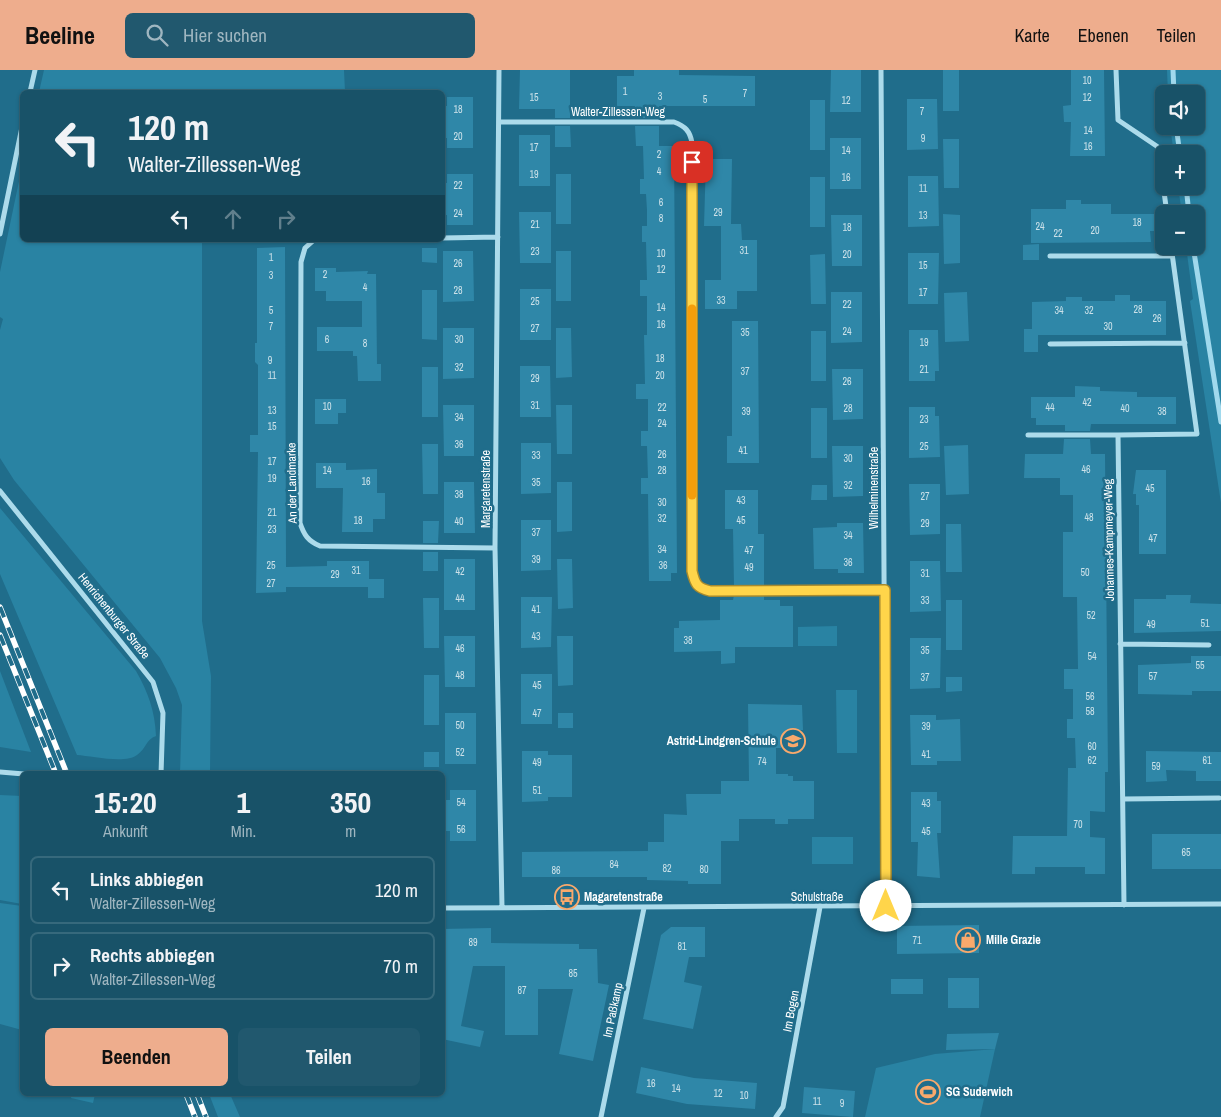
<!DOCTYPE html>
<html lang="de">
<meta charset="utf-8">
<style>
:root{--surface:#185268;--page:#21586e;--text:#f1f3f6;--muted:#9fb6c0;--line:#36697c;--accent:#eead8d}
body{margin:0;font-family:"Archivo Narrow",sans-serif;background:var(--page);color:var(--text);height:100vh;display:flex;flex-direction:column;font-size:19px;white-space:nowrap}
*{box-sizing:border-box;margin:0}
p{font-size:16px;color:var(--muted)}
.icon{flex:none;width:28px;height:28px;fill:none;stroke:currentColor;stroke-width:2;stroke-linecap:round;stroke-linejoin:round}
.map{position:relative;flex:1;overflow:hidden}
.panel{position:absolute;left:20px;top:701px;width:425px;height:325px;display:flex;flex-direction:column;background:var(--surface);border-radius:8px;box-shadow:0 1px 4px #0004,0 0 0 1px var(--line)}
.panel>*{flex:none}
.guide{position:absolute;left:20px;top:20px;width:425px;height:152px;border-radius:8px;box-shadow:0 1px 4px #0004,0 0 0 1px var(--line);background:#185268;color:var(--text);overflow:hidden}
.tools{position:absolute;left:1155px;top:15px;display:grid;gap:10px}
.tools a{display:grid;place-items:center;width:50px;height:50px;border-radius:8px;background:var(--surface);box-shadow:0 1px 4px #0004,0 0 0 1px var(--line);font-size:25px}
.pin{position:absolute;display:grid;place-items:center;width:42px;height:42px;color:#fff;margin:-21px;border-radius:10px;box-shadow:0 2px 8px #0006}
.me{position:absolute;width:55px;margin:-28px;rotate:0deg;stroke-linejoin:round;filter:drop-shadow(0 0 4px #0008)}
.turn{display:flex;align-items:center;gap:18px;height:105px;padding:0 25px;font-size:22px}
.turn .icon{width:65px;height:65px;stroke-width:2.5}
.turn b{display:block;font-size:35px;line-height:42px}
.lanes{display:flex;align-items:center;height:48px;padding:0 25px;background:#0003;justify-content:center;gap:25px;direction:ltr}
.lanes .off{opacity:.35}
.eta{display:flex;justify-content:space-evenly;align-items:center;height:85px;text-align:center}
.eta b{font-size:30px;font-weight:700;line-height:35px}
.primary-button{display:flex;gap:10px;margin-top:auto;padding:10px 25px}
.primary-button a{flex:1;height:58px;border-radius:8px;background:var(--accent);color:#111;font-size:20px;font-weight:700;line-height:58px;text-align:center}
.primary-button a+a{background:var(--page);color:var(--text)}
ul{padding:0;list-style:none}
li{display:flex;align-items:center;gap:15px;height:68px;margin:0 10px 8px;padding:0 15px;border:2px solid var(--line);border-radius:8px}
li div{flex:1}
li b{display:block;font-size:19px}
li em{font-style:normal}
header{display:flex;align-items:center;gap:30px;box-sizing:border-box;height:70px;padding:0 25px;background:var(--accent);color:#111}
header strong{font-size:24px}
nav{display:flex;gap:28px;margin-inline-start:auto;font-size:18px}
.search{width:350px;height:45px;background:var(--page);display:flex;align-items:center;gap:12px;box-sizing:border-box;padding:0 18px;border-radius:8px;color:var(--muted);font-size:19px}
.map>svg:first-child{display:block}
</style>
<header>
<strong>Beeline</strong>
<div class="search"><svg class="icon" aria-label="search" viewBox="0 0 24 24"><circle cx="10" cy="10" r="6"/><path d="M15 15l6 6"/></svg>Hier suchen</div>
<nav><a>Karte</a><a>Ebenen</a><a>Teilen</a></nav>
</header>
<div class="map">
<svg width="1221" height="1047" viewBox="0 0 1221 1047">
<rect width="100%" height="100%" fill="#206d8b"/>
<path fill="#2983a3" d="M44,0h300l1,22h-306z
M1167,0h54v433l-31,-202 3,-2 -7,-53h10v-32h-14l-4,-28h18v-32h-22l-4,-28h26v-32h-28z
M22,97v73h180v381l9,55 -1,98h-30l2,-69 -6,-17 -16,-30 -146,-178 -14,-22v-128l3,-11 -3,-2v-45z
M0,438l136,163c12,21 19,40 20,65 -10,3 -10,13 -19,19 -11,9 -46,1 -60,0l-77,-181z
M837,556v20h-39v-19z
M0,601l31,81 -31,-5z
M836,620h21v63h-20z
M0,725l22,1v108l-22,-4z
M812,767h41v27h-41z
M0,833l22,3v124l-22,-6z
M995,979l-15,68h-115l11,-49 59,-14z
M72,1024h23l-2,9 -22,-5z
M209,1024h21l10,23h-22z"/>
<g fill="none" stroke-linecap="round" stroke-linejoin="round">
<path stroke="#a0d9ed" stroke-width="5" d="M1173,0l1,24
M1176,56l4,28
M1186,116l3,28
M1193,176l28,176"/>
</g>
<path fill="#2f87a8" d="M520,0h50v48h-15v-9h-36z
M634,0h45v5l76,1v30h-96v12h-24v-12h-18v-30h17z
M831,0h30v42h-31z
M943,0h16v41h-16z
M1071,0h33l1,86h-35l1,-34h-7l-1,-16 8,-1z
M447,27h26v51h-26v-10h-4l-1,-32h5z
M907,29h30l1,50 -31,1z
M810,30h15v50h-15z
M555,56h15l1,21h-16z
M635,56h24v20h15l3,427h-6v8h-22l-1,-87h-7v-16h7l-1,-32h-6v-15h7v-32h-12v-15h9l-1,-49h3v-39h-7v-16h7l-1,-38h-4v-16h5v-16l-1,-16h-6v-15h4l-1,-33h-7z
M519,65h31v51h-31z
M830,68h31v51h-31z
M943,69h16v49h-15z
M706,89h26l-1,65h10l1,16h15v51h-20v18h-32v-29h16v-54h-17z
M447,104h26v51h-26v-10h-4v-32h4z
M556,104h15v50h-15z
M908,106h30l1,50 -31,1z
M810,107h15v50h-15z
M1066,130h15v4h30v10h48l2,17h-11l1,11 -120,1v-34h35z
M519,142h32v51h-31z
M943,144l17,1v48l-16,1z
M831,145h31v51h-30z
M1039,174v16h-16v-15z
M285,177l1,320 41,-1v-5h42v18h15v19h-16v-11h-82v5l-30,1 2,-141h-8v-17h8v-70l-3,-3v-19h2v-95z
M422,178h15v15l-15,-1z
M443,181h30l1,50 -31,1z
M556,181h15v50h-15z
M908,183h31l-1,51h-30z
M825,184l1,50h-15l-1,-49z
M315,198h21v4l32,-1 -1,3h9l1,90h4v17h-23l-1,-25h-4v-5h-36v-24h45v-26h-36v-10h-11z
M520,219h31v51h-31z
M422,220h15v50l-15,-1z
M831,222h31v50l-31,1z
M967,222l2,49 -24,1 -1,-49z
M1115,225h15v6h36v34h-128v17h-14v-23h8v-27l34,-1v-4h16v4h33z
M732,251h26l1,142h-32v-27h5z
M443,258h31v50l-31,1z
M556,258h15l1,49 -16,1z
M909,260h29l1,41h-4v10h-26z
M811,261h15v50h-15z
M520,296h30l1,51h-31z
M422,297h16v50h-16z
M832,299h31v50l-30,1z
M1075,316l25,1v4l37,1v5h39v27h-85l-1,7h-25v-6h-29v-7h-5v-21h44z
M315,329h31v14h-8v11h-23z
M443,335h31v51h-30z
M556,335h16v49h-15z
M909,337h26v9h4l1,41 -31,1z
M811,338h16v50h-16z
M1064,369h26l1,15h14l3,318h-3v40l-15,-1v26l15,1v36h-20v-7h-50v7h-23l1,-38h54l1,-68h8l-1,-30h-8v-19h6v-30h-9v-20h14l-1,-72h-14v-65h10v-37h-13v-17h-36l1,-24h38z
M521,373h30v50l-30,1z
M422,374h16v50h-15z
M968,375l1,49 -23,1 -2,-49z
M832,376h31v50l-30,1z
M316,393h30v7l31,-1v24h8v26h-12v13h-31l1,-44h-27z
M1136,400h30v84h-27v-49h-3v-11h-3z
M444,412h30l1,51h-31z
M557,412h15v49l-15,1z
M909,414h31v50l-30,1z
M812,415h15v15h-16z
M725,420h33v44h6v52h-30l-1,-57h-8z
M521,450h30v50l-30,1z
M423,451h16l-1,22h-15z
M837,453h26l1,50h-26v-4h-24l-1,-41 24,-1z
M946,454h15l1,48h-16z
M423,482h15v19h-15z
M444,489h31v51h-31z
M557,489h15l1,49 -15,1z
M910,491h30l1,50 -31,1z
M734,525h30v5h16v6h13v41h-58v16l-14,1v-13l-47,1v-24h5v-7l41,-1v-20h13z
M1166,525h25l-1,8 31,1v27l-87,2v-34h32z
M521,527h31l-1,50 -30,1z
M423,528h16v50h-15z
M946,530h16v50h-16z
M444,566h31v51h-30z
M557,566h16v49l-15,1z
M910,568h31l-1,50 -30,1z
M1191,586h30v35h-29v4l-54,-1v-29l53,-2z
M521,604h31v50h-31z
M424,605h15v50h-15z
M946,607h16v14l-16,1z
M748,634l54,1 1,25h-3v6h-14l-5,12h-5v26h12v2h5v5h21v38h-26v5h-13v-5h-36v22h-18v43h-33v-3l-41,-1v-3h-125v-25l126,-1v-9h16v-28l23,1 -1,-21h35v-13h28z
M445,643h31v51h-31z
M558,643h15v15h-15z
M910,645h26v5l24,-1 1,42h-24v4h-26z
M522,681h26v4h24v42h-24v4l-26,1z
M1146,681l75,1v29h-25v-10l-30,-1 1,11 -21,1z
M424,682h15v15h-15z
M450,720h26v51h-26v-10h-4v-31h4z
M911,722h26v9h4v32h-4l3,45 -23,-2 1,-34h-7z
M1152,764h69v35h-69z
M979,855v28l-82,1v-28z
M671,857h34v30h-16l-5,25 18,4 -9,43 -50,-10 18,-84z
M491,858v15l88,1v5h18l1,34 11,2 -16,76 -34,-7 14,-65h-35v46h-33v-69h-32l-12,60 23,5 -4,16 -38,-8v-110z
M948,908h31v30h-31z
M891,909h32v15h-32z
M999,963l-4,16 -49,1 1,-16z
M641,997l53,11 63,5 -2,26 -68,-5 -51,-11z
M804,1017l51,4 -2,26 -51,-4z"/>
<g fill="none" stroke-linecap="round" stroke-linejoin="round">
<path stroke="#acdbeb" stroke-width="5" d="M499,0l-4,478 7,359
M881,0l5,836
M1116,0l2,50 40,27 9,67
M30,22l5,-22
M499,52h175c11,4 16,9 18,21v428c3,13 5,17 18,20l175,-1
M0,164l22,-107
M442,168l56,-1
M314,170l-9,8 -4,14 -1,261c4,12 8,18 20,23l175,2
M1050,186h122
M1050,274l135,-1
M1028,365h90
M0,421l153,191 10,31 -2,61
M1120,574l89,1
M0,702l24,2
M1123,729l96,-1
M1124,835l-6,-470 79,-1 -26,-188
M442,838l779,-4
M601,1047l43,-209
M776,1047l7,-10 37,-200"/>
<defs>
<path id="rail" d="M0,537l67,167
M0,565l56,139
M186,1024l9,23
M197,1024l9,23"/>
</defs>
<use href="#rail" stroke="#fff" stroke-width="5.5"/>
<use href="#rail" stroke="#206d8b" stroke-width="4" stroke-dasharray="11" stroke-linecap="butt"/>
</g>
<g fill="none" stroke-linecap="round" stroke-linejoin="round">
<defs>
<path id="route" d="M692,92v409c3,13 5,17 18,20l175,-1 1,316"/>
</defs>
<use href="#route" stroke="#a68a30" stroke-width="12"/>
<use href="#route" stroke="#ffd54a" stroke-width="9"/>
<path stroke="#f59e0b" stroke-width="9" d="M692,239v186"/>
</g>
<defs>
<symbol id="school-ring" viewBox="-11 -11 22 22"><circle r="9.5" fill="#206d8b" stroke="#f9a96c" stroke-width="1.5"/><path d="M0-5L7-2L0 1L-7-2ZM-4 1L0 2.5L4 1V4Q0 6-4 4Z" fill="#f9a96c"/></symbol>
<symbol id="bus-ring" viewBox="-11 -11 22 22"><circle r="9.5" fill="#206d8b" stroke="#f9a96c" stroke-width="1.5"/><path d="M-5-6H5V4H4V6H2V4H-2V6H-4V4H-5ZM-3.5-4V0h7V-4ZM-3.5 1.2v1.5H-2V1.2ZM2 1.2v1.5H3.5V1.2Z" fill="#f9a96c"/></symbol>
<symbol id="shop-ring" viewBox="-11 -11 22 22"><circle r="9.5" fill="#206d8b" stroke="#f9a96c" stroke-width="1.5"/><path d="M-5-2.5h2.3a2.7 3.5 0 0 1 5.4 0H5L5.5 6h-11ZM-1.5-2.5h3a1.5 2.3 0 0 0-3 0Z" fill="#f9a96c"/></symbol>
<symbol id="stadium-ring" viewBox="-11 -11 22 22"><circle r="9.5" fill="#206d8b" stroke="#f9a96c" stroke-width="1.5"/><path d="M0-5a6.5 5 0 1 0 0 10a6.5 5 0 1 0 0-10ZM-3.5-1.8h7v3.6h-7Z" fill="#f9a96c"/></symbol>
</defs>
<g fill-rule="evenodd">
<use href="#school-ring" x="779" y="657" width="28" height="28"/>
<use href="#bus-ring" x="553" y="813" width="28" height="28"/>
<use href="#shop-ring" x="954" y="856" width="28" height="28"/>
<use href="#stadium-ring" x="914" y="1008" width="28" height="28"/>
</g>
<g text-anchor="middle" stroke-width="5" stroke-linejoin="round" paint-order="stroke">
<g font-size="10" fill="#cbe1e9">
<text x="1087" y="14">10</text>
<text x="625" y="25">1</text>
<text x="745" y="27">7</text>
<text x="660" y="30">3</text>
<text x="534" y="31">15</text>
<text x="1087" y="31">12</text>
<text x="705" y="33">5</text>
<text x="846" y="34">12</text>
<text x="458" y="43">18</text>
<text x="922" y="45">7</text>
<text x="1088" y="64">14</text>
<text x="458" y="70">20</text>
<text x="923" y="72">9</text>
<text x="1088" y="80">16</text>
<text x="534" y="81">17</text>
<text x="846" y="84">14</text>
<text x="659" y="88">2</text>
<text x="659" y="105">4</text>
<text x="534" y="108">19</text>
<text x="846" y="111">16</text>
<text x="458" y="119">22</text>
<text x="923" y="122">11</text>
<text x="661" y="136">6</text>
<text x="718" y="146">29</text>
<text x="458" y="147">24</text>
<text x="923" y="149">13</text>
<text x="661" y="152">8</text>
<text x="1137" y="156">18</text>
<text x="535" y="158">21</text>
<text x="1040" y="160">24</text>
<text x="847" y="161">18</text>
<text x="1095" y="164">20</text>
<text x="1058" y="167">22</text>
<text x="744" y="184">31</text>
<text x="535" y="185">23</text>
<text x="661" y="187">10</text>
<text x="847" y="188">20</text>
<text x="271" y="191">1</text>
<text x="458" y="197">26</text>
<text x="923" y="199">15</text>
<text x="661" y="203">12</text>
<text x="325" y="208">2</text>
<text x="271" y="209">3</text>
<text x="365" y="221">4</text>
<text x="458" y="224">28</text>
<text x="923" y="226">17</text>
<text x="721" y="234">33</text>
<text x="535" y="235">25</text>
<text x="847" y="238">22</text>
<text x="661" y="241">14</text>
<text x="1138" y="243">28</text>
<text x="271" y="244">5</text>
<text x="1059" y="244">34</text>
<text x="1089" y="244">32</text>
<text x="1157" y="252">26</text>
<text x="661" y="258">16</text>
<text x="271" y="260">7</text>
<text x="1108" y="260">30</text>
<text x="535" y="262">27</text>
<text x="847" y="265">24</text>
<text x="745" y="266">35</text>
<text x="327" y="273">6</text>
<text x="459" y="273">30</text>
<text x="924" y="276">19</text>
<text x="365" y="277">8</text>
<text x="660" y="292">18</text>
<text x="270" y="294">9</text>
<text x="459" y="301">32</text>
<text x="924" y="303">21</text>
<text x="745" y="305">37</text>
<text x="272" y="309">11</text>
<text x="660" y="309">20</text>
<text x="535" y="312">29</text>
<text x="847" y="315">26</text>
<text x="1087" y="336">42</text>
<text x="535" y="339">31</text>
<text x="327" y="340">10</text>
<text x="662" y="341">22</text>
<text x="1050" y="341">44</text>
<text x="848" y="342">28</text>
<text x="1125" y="342">40</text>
<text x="272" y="344">13</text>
<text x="746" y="345">39</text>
<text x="1162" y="345">38</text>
<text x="459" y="351">34</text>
<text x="924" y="353">23</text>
<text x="662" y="357">24</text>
<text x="272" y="360">15</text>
<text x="459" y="378">36</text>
<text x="924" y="380">25</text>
<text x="743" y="384">41</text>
<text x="662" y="388">26</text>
<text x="536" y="389">33</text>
<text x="848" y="392">30</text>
<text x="272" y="395">17</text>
<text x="1086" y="403">46</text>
<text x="327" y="404">14</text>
<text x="662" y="404">28</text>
<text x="272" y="412">19</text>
<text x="366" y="415">16</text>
<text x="536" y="416">35</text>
<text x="848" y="419">32</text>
<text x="1150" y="422">45</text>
<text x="459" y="428">38</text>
<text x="925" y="430">27</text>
<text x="741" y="434">43</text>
<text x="662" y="436">30</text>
<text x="272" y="446">21</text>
<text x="1089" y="451">48</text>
<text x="662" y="452">32</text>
<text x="358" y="454">18</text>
<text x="741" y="454">45</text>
<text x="459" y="455">40</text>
<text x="925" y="457">29</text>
<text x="272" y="463">23</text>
<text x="536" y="466">37</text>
<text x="848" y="469">34</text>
<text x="1153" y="472">47</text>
<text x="662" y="483">34</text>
<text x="749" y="484">47</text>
<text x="536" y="493">39</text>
<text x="848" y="496">36</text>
<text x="271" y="499">25</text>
<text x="663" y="499">36</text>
<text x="749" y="501">49</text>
<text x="356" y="504">31</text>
<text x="460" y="505">42</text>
<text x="1085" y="506">50</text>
<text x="925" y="507">31</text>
<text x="335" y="508">29</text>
<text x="271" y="517">27</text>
<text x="460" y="532">44</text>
<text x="925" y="534">33</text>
<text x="536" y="543">41</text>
<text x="1091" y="549">52</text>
<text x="1205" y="557">51</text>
<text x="1151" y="558">49</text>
<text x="536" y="570">43</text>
<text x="688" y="574">38</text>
<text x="460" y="582">46</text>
<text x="925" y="584">35</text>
<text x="1092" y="590">54</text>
<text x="1200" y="599">55</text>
<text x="460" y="609">48</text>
<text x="1153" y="610">57</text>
<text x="925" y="611">37</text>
<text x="537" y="619">45</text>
<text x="1090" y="630">56</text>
<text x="1090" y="645">58</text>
<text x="537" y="647">47</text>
<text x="460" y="659">50</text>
<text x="926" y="660">39</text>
<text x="1092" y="680">60</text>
<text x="460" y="686">52</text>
<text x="926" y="688">41</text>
<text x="1092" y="694">62</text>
<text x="1207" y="694">61</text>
<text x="762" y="695">74</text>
<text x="537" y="696">49</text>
<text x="1156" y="700">59</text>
<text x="537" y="724">51</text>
<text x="461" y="736">54</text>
<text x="926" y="737">43</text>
<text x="1078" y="758">70</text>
<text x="461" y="763">56</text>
<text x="926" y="765">45</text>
<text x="1186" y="786">65</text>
<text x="614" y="798">84</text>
<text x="667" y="802">82</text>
<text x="704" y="803">80</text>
<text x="556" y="804">86</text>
<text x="917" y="874">71</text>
<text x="473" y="876">89</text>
<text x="682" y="880">81</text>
<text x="573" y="907">85</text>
<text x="522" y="924">87</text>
<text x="651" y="1017">16</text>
<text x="676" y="1022">14</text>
<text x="718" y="1027">12</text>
<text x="744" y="1029">10</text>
<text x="817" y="1035">11</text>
<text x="842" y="1037">9</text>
</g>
<g font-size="12" fill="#fff" stroke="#206d8b">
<text x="618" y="46">Walter-Zillessen-Weg</text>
<text transform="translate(292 413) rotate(-91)" y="4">An der Landmarke</text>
<text transform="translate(874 418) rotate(-90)" y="4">Wilhelminenstraße</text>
<text transform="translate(486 419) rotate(-90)" y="4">Margaretenstraße</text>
<text transform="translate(1109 470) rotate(-91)" y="4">Johannes-Kampmeyer-Weg</text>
<text transform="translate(114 546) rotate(51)" y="4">Henrichenburger Straße</text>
<text x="817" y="831">Schulstraße</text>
<text transform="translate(613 940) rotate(-78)" y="4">Im Paßkamp</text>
<text transform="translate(791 941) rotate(-79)" y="4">Im Bogen</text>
</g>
<g font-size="12" font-weight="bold" fill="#fff" stroke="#206d8b" text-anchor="start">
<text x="776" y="675" text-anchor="end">Astrid-Lindgren-Schule</text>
<text x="584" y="831">Magaretenstraße</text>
<text x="986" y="874">Mille Grazie</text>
<text x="946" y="1026">SG Suderwich</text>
</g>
</g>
</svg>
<div class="tools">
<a><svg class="icon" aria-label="sound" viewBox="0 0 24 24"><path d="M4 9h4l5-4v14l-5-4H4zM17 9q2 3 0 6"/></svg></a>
<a>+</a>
<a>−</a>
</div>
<div class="pin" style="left:692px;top:92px;background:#d93025"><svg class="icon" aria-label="arrive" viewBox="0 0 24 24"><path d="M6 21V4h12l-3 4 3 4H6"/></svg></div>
<svg class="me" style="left:886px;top:836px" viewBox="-20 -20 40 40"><circle r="19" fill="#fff"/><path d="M0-13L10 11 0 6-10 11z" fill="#ffd54a"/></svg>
<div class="guide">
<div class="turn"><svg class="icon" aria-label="left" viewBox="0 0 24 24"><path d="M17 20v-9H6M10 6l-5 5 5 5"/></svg><div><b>120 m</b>Walter-Zillessen-Weg</div></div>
<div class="lanes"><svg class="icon" aria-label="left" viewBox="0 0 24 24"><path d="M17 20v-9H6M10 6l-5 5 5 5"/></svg><svg class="icon off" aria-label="ahead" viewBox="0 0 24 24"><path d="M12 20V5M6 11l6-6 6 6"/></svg><svg class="icon off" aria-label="right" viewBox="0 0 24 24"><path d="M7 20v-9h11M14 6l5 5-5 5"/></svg></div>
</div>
<section class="panel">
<div class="eta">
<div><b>15:20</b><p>Ankunft</p></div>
<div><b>1</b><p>Min.</p></div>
<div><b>350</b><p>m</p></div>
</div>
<ul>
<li><svg class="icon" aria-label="left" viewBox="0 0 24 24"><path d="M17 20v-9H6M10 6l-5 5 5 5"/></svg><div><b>Links abbiegen</b><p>Walter-Zillessen-Weg</p></div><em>120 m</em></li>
<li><svg class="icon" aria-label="right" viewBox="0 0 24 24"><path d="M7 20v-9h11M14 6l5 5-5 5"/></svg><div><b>Rechts abbiegen</b><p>Walter-Zillessen-Weg</p></div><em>70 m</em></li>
</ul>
<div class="primary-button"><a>Beenden</a><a>Teilen</a></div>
</section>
</div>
